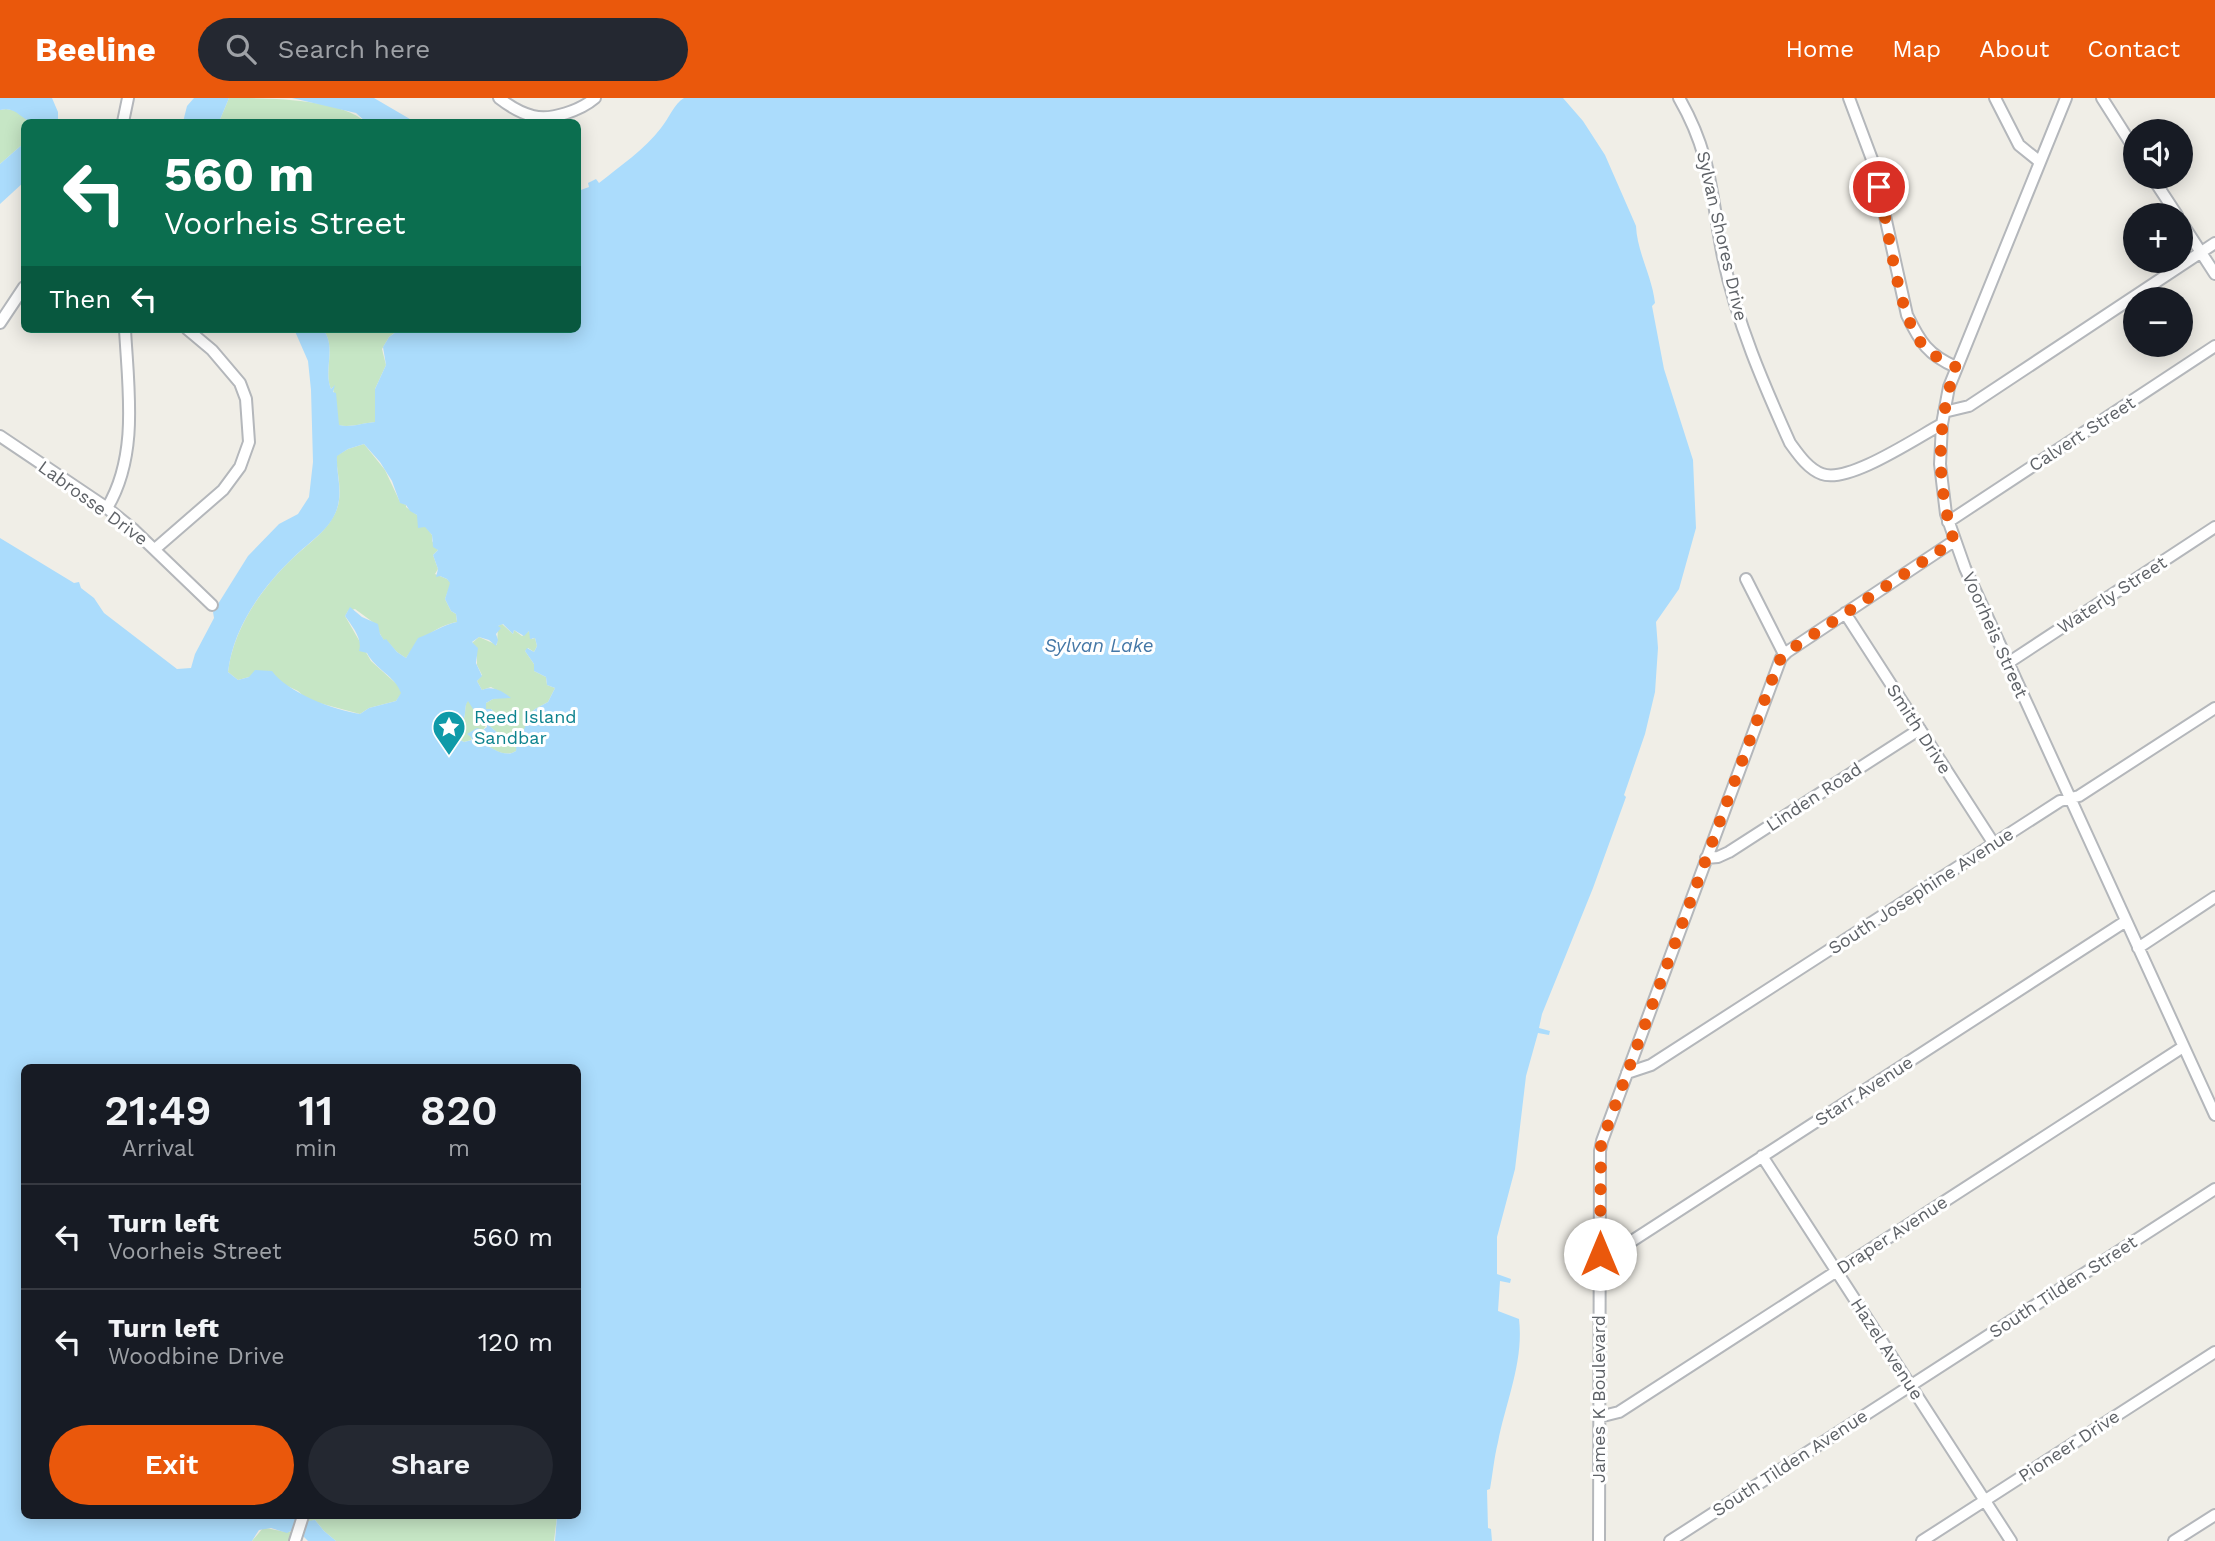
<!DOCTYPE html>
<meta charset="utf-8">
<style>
:root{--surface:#171b24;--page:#242831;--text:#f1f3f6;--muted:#9ea1a6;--line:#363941;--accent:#ea580c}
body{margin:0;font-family:"Work Sans",sans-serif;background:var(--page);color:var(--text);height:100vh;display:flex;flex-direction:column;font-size:26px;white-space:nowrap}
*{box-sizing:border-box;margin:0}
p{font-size:23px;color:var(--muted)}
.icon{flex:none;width:38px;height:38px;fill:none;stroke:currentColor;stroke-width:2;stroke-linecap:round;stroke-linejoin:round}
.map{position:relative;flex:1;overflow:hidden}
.side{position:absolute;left:21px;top:966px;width:560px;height:455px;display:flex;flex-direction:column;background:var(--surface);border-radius:10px;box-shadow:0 4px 18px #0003}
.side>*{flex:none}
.banner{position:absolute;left:21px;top:21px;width:560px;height:214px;border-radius:10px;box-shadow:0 4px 18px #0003;background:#0b6e4f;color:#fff;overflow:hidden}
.buttons{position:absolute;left:2123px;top:21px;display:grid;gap:14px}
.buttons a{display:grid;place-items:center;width:70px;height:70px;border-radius:50%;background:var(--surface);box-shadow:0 4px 18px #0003;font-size:35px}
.pin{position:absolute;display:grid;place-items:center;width:60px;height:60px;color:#fff;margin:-30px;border:4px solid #fff;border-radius:50%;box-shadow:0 2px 7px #0007}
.me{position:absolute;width:77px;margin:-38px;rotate:0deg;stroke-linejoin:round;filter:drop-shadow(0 0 5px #0008)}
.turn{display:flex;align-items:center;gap:24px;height:147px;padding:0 28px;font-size:32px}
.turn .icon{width:91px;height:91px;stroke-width:2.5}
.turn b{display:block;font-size:49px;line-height:60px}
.then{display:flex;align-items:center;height:66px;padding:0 28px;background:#0003;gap:14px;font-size:26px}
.eta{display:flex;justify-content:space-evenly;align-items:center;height:119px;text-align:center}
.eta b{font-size:42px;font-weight:600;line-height:49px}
.primary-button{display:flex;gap:14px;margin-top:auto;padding:14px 28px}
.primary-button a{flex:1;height:80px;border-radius:42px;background:var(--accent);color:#fff;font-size:28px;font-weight:600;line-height:80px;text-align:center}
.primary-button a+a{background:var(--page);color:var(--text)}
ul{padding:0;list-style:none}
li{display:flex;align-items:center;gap:21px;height:105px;padding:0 28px;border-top:2px solid var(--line)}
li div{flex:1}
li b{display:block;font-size:26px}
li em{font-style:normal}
header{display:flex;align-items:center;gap:42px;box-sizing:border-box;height:98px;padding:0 35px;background:var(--accent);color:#fff}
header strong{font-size:33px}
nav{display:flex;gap:38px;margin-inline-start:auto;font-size:24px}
.search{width:490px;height:63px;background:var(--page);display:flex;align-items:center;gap:18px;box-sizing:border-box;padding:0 24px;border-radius:38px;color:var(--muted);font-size:26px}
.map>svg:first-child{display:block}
</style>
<header>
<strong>Beeline</strong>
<div class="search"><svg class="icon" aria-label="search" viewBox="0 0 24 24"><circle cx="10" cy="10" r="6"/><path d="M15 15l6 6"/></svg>Search here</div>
<nav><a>Home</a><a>Map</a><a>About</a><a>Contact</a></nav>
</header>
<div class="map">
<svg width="2215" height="1443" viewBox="0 0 2215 1443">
<rect width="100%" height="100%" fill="#f0eee7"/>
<path fill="#c6e6c5" d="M229,0c38,0 109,0 137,24h-147z
M6,11l11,2 14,11h-7v21l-24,21v-54z
M323,231h77l-11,8 -7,12 4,16 -11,24v33c-12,1 -25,6 -37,3l-5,-38 -2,2c-8,-19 6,-41 -8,-60z
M364,346l21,26 15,32 6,3v2l11,8 15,20v6l6,9 -5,5 5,14 -3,5 12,5 4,4 -6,16 6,12 5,3 1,8c-21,4 -39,18 -51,36l-9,-6 -11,-12 -2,1 -10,-18 -19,-14 -7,2 -3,5 26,45 29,26 2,6 -6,8 -27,7 -9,6 -52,-14 -10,-9 -19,-9 -30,-5 -11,3 -10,-8c5,-43 34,-85 66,-115 15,-14 35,-27 43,-48 6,-18 0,-35 -1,-53l12,-7z
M502,526l11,10 1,-4 8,6 7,-5 3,8 3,-1 2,8 -3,6 -6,-4 -3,3 9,13v7l12,6 1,8 8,3 -7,14 -13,7 -8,8 3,4 -10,17 -4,13c-11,7 -22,-2 -31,-6l-1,-4 7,-7h8l-12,-10 -4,6 -15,4 4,3 -1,3 -7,2 -12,-6 4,-8 4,-1c8,-11 3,-21 8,-27l7,10 7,-2 4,6 10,5 -1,-2 3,-1 -7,-7h-5v-6l7,-4 14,-3 -16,-9 -9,3 -5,-9 5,-6 -5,-10v-13l-5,-9 7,-6 18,8 1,-19z
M308,1418h249l-3,25h-218l-12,-10 -9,-11 -10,3z
M263,1430c9,0 23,6 29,3l-2,10h-38z"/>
<path fill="#abdcfc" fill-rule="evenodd" d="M0,0h52l6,14v10c-8,1 -18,2 -25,0 -14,-3 -16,-16 -33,-12z
M194,0h35l-10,24h-36l4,-16z
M292,0h82l41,24h-49l-10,-9z
M684,0h879l20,23 22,34 31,71c1,26 16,50 19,77l-3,3 12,63 29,91 3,68 -17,61 -23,33 2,26 -3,44 -10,42 -21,61 2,2 -33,91 -51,126 -3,14 11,3 -1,4 -11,-2 -12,43 -11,93 -18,68v37l14,5 -1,4 -10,-2 -2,30 21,8c5,42 -13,82 -21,123 -4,16 -5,30 -8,47l-3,1 1,38 3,1 1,12h-937l2,-25h21v-448l-50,-1 -504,1v448h268c7,9 13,5 23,4l9,11 12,10h-28l-8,-8 -9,-2 -4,2 -16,-5 -12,2 -7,11h-252v-1003l74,45 5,-1 2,6 13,10 10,15 73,56 14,-1 4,-14 19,-36 -1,-6 35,-56 31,-32 19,-10 11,-17 4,-35 -2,-72 -3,-29 -14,-32h29c14,18 0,41 8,60l4,-4 -2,7 3,1 3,32c11,3 23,-2 36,-3v-33l11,-24 -3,-18 6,-10 11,-8h178v-138l11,-4 -1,-4 8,-4 3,4c20,-16 46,-34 62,-55 8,-10 13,-24 23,-30zM364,346l16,18 12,19 8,22 6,2 4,6 7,4 1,13 7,-1 7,8 1,12 5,3 -5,5 5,14 -2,8 4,-1 7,3 3,4 -5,16 6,12 5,3 1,8c-14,3 -25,11 -39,16l-12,20 -9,-6 -11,-13 -2,1 -4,-6 -2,-10 -16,-7 -12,-10 -5,9c7,10 18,23 14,35l8,2c8,16 28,23 34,40l-5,8 -27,7 -9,6c-27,-4 -73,-22 -88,-43l-17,-1 -6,7 -11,3 -10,-8c5,-44 34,-85 66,-115 15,-15 36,-27 43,-48 6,-19 -1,-35 0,-53l11,-7zM503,526l10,10 1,-4 10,6 5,-5 1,8 5,-1 2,8 -3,6 -7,-4 -2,3 9,13v7l12,6 1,8 8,3 -7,14 -13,7 -9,8 3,4c-6,5 -4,14 -12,18l-1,12c-11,7 -21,-2 -31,-6l-1,-4 8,-7 4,-1v3l3,-2 -13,-11 1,4 -4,3 -6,-2 -10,6 4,3 1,3 -8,2 -12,-6 4,-9h4c8,-11 3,-20 8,-26l5,8 9,-1 11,13 5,-5 -7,-7h-5v-6l7,-4 18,-1c-7,-6 -18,-13 -29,-8l-5,-9 5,-5 -6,-13 2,-15 -6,-6 7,-5 10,3 7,6 2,-6 -2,-6 5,-6 -3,-2z
M24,45v39l-24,22v-40z"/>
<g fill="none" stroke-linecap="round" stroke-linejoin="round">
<defs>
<path id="minor" d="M499,0c9,7 22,15 34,18 18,5 48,-6 62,-18
M1679,0c33,57 32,98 44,159 14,66 40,126 67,186 8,11 18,26 32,31 26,10 94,-36 120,-50
M1849,0l24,64 34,153c13,27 21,40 49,52
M1995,0l24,47 21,17
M2066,0l-117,289 -7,37 -2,40 6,50 19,54 250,547
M2102,0l33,52
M123,24l5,-24
M2152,79l25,38
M2180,122l35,54
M0,225l24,-36
M1944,314l25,-6 246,-163
M0,338l107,72 27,22 78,75
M107,410c32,-53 21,-120 18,-179
M1948,424l267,-176
M155,451l68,-59 17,-23 9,-25 -3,-43 -6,-16 -28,-33 -25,-21
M1746,481l38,75
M1845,515l149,231
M2008,565l207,-136
M1706,760l12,-1 11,-5 191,-123
M2138,850l77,-51
M1627,975l24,-8 409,-264 19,-5 136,-88
M1762,1058l249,385
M1600,1156l18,-4 508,-329
M1599,1319l20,-5 564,-365
M295,1443l8,-25
M1599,1443l1,-390 2,-10 179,-483 6,-6 167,-111
M1670,1443l545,-352
M1922,1443l293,-189
M2174,1443l41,-26"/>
</defs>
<use href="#minor" stroke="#b4b7bb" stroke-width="14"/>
<use href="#minor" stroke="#fff" stroke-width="10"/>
</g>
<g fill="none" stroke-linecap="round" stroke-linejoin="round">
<path stroke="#ea580c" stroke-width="12" stroke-dasharray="0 21.6" d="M1600,1156l1,-110 178,-483 8,-9 167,-111c-18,-57 -18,-117 2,-174 -16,-7 -30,-15 -39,-30 -21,-36 -28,-107 -38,-150"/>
</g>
<defs>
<symbol id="sight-pin" viewBox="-11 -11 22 30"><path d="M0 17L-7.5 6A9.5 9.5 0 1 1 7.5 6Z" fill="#0f9aa8" stroke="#fff"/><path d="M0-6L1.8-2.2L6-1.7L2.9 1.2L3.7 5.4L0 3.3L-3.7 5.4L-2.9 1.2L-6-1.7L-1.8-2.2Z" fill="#fff"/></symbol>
</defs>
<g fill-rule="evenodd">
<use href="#sight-pin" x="430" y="610" width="38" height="52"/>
</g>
<g text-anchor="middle" stroke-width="6" stroke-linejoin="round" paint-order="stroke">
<g font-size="18" fill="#5e6267" stroke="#fff">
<text transform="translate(1722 138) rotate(77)" y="6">Sylvan Shores Drive</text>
<text transform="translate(2082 336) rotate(-33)" y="6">Calvert Street</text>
<text transform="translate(93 405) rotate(36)" y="6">Labrosse Drive</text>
<text transform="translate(2112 497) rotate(-33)" y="6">Waterly Street</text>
<text transform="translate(1995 537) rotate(66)" y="6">Voorheis Street</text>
<text transform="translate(1919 631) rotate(57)" y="6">Smith Drive</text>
<text transform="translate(1814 699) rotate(-33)" y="6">Linden Road</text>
<text transform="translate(1921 793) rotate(-33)" y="6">South Josephine Avenue</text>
<text transform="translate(1864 993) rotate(-33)" y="6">Starr Avenue</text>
<text transform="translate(1892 1137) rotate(-33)" y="6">Draper Avenue</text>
<text transform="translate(2063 1189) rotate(-33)" y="6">South Tilden Street</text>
<text transform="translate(1887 1251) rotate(57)" y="6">Hazel Avenue</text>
<text transform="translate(1599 1301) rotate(-90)" y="6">James K Boulevard</text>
<text transform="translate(2069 1348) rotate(-33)" y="6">Pioneer Drive</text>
<text transform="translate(1790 1365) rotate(-33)" y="6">South Tilden Avenue</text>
</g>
<g font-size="18" fill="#0d838f" stroke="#fff" text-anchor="start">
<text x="474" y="625">Reed Island<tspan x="474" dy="21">Sandbar</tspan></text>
</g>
<g font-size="19" font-style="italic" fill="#4477a6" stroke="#fff">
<text x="1099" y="554">Sylvan Lake</text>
</g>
</g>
</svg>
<div class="buttons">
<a><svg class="icon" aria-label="sound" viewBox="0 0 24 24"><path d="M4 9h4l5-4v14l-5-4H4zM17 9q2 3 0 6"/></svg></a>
<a>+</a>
<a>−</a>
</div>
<div class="pin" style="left:1879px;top:89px;background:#d93025"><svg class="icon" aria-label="arrive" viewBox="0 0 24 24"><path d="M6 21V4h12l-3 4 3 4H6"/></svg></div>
<svg class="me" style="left:1600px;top:1156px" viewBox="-20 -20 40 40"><circle r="19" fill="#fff"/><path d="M0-13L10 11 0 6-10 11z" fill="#ea580c"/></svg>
<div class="banner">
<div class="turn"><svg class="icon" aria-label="left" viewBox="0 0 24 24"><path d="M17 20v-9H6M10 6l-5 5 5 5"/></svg><div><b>560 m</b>Voorheis Street</div></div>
<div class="then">Then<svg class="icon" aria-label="left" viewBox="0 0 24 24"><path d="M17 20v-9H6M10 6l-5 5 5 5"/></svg></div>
</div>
<section class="side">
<div class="eta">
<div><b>21:49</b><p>Arrival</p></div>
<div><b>11</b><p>min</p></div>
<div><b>820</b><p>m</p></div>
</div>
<ul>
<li><svg class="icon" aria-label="left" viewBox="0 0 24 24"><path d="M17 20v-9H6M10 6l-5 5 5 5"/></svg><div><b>Turn left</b><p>Voorheis Street</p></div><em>560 m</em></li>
<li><svg class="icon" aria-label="left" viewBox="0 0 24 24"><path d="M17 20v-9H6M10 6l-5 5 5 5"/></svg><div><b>Turn left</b><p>Woodbine Drive</p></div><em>120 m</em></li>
</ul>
<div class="primary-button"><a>Exit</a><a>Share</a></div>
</section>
</div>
